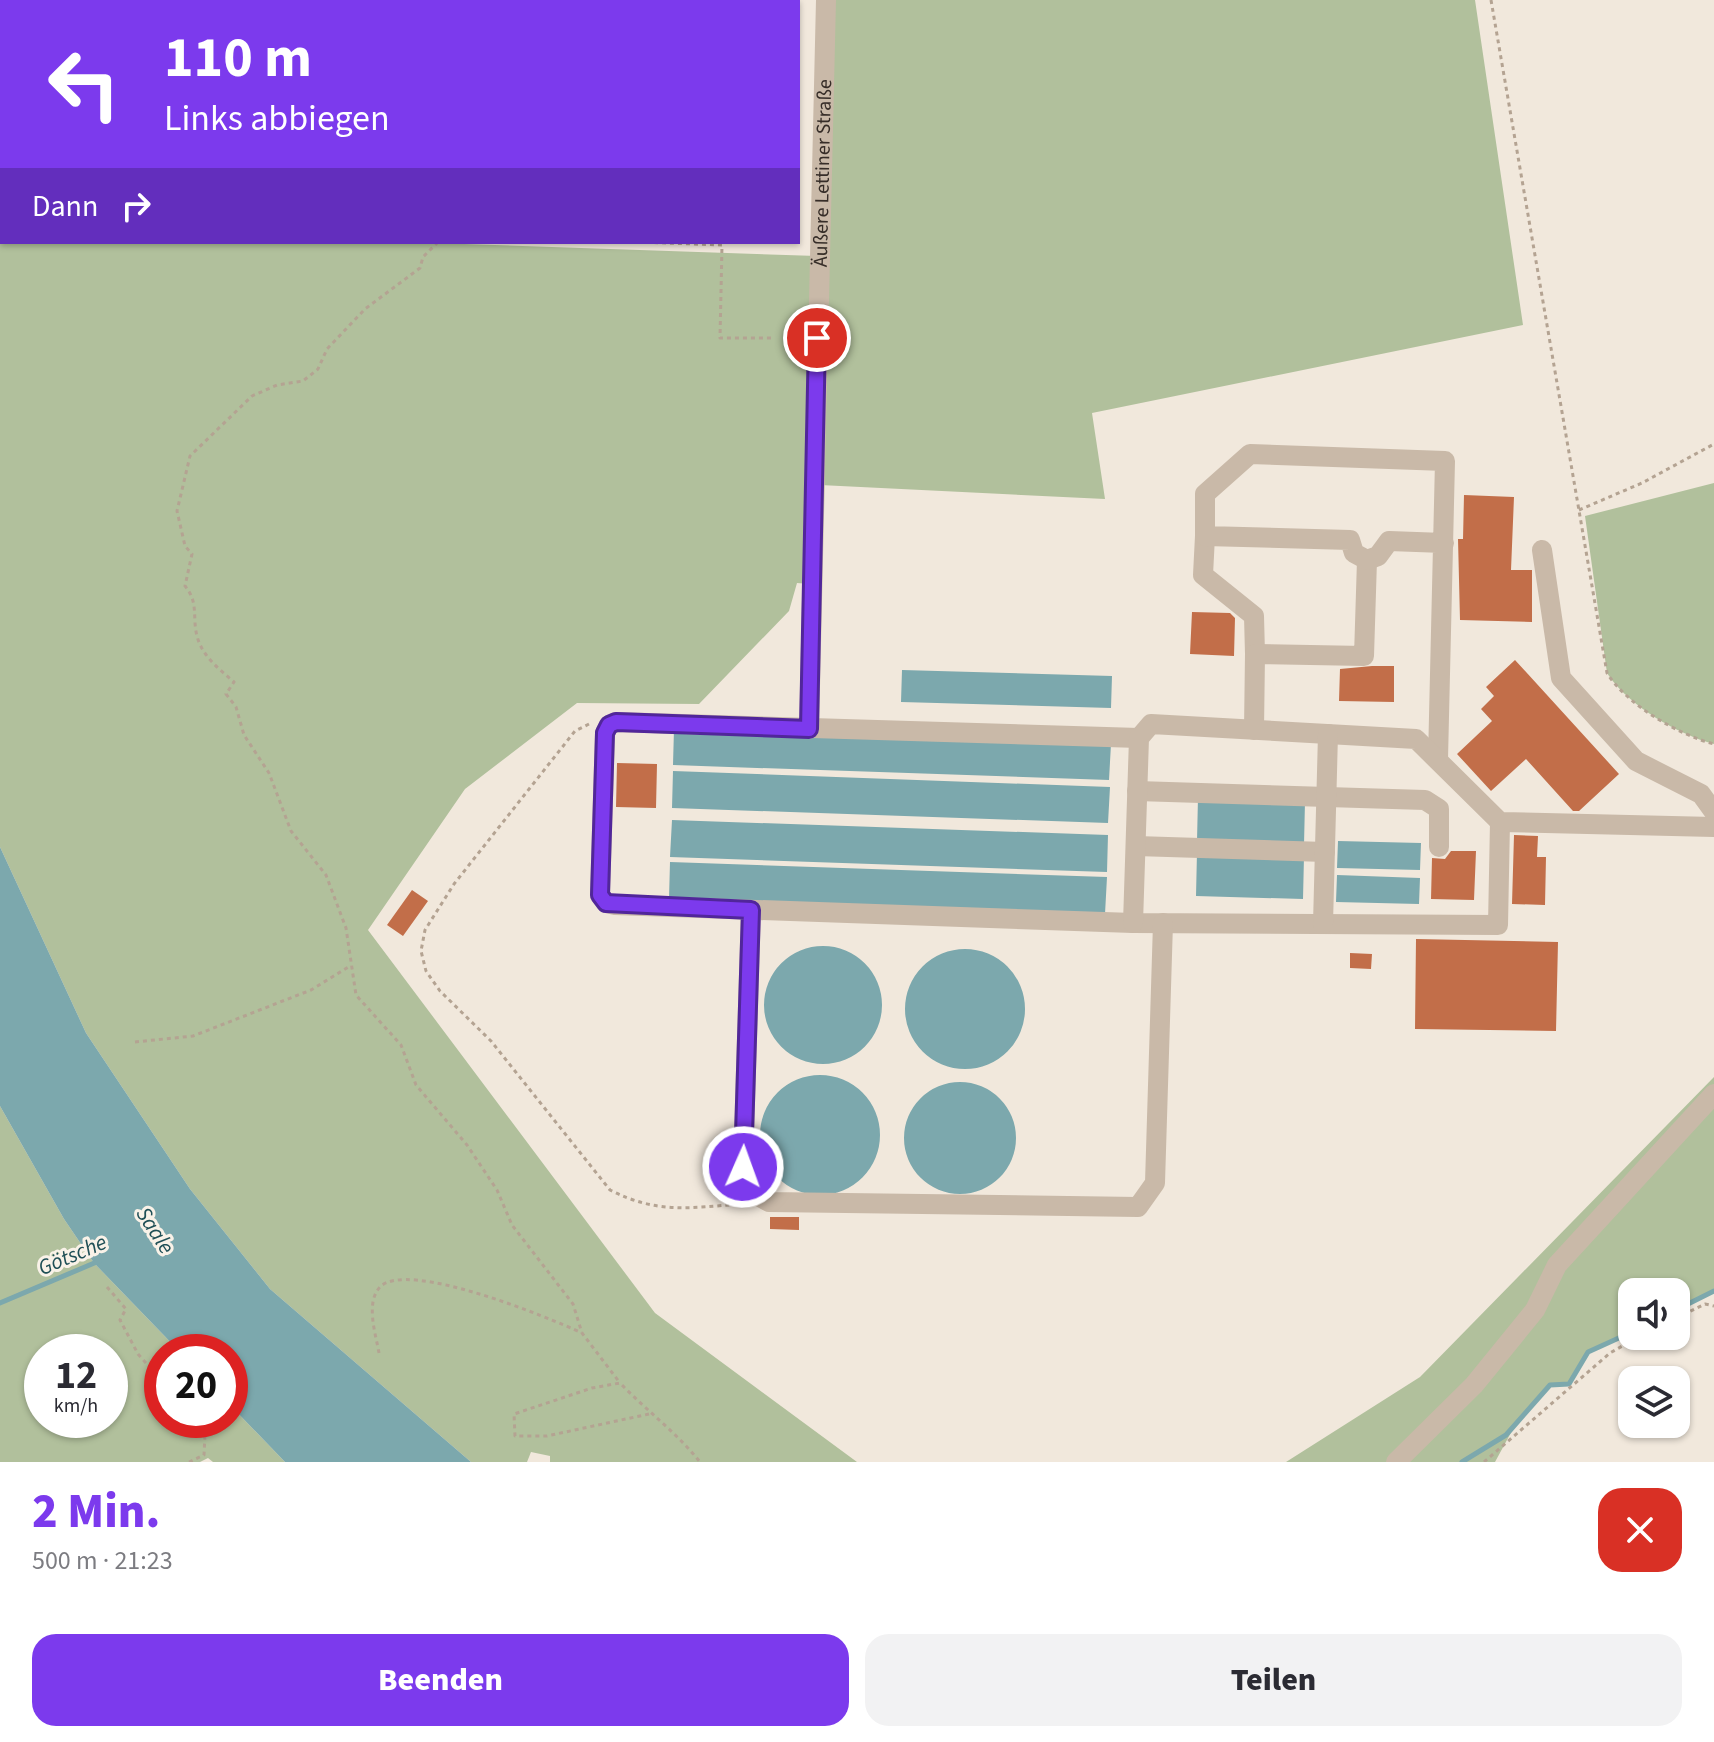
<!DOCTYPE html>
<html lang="de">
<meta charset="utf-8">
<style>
:root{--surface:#fff;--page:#f2f2f3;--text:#2b2b33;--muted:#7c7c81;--accent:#7c3aed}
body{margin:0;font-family:"Source Sans 3",sans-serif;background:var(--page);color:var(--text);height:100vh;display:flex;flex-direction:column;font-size:30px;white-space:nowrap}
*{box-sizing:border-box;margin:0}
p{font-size:26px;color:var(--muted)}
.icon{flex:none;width:44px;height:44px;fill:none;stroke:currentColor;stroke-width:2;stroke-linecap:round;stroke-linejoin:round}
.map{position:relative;height:1462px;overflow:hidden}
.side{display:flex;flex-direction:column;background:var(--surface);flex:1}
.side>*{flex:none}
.banner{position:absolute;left:0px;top:0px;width:800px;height:244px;box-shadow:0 2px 6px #0004;background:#7c3aed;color:#fff;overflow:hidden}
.buttons{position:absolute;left:1618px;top:1278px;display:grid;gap:16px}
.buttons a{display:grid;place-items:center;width:72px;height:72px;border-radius:16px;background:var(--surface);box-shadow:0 2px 6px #0004;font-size:40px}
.speed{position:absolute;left:24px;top:1334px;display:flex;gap:16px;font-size:40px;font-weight:700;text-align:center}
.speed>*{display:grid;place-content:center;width:104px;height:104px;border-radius:50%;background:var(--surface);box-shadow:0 2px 6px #0004;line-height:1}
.speed small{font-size:20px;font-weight:400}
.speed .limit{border:12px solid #d22;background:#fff;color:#111}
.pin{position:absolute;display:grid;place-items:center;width:68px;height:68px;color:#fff;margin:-34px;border:4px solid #fff;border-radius:50%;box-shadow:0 2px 8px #0007}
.me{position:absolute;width:88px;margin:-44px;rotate:2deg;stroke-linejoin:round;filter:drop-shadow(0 0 6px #0008)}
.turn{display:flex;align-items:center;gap:28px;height:168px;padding:0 32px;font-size:36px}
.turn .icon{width:104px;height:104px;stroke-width:2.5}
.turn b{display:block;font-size:56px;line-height:68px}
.then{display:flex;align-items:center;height:76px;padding:0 32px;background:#0003;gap:16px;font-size:30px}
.round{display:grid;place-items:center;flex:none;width:84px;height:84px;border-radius:24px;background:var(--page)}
.overview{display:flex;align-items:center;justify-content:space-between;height:136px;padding:0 32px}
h1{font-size:48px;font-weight:800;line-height:60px;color:var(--accent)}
.cta{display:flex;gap:16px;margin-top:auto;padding:16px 32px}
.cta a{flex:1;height:92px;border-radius:24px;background:var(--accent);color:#fff;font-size:32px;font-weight:800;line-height:92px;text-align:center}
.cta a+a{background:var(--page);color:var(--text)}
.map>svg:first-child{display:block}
</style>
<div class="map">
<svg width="1714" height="1462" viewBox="0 0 1714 1462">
<rect width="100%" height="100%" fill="#f1e8dc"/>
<path fill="#b1c09c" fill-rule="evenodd" d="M830,0h645l48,325 -431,88 13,86 -285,-14 -10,99 -13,-1 -8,28 -90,93 -122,-1 -112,86 -97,141 287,383 202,149h-307v-6l-19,-4 -4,10h-56l-201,-173 -80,-100 -104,-156 -86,-186v-642l2,-6v43h401l414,14z
M1714,483v261c-35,-9 -87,-39 -107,-71l-22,-157z
M1714,1077v214l-38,19v-18h-44v40l-44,20 -19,32 -19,1 -30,31 -25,46h-209l134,-85z
M0,1106l64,113 30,44 86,89h-18v68h68v-15l55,57h-72l-5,-4 -8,4h-200zM42,1352h68v68h-68z"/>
<path fill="#7ca8ad" d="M902,670l210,6 -1,32 -210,-6z
M674,729l437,15 -2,36 -436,-15z
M673,771l437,16 -2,36 -436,-15z
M1198,797l107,4 -1,44 -107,-4z
M672,820l436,15 -1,37 -437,-15z
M1338,841l83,2 -1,27 -83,-2z
M0,847l86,186 104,156 80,100 201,173h-186l-55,-57v-53h-50l-86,-89 -30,-44 -64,-113z
M1197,852l107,4 -1,43 -107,-3z
M670,862l437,15 -2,37 -436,-15z
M1337,875l83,3 -1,26 -83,-2z
M764 1005a59 59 0 1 1 118 0a59 59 0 1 1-118 0Z
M905 1009a60 60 0 1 1 120 0a60 60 0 1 1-120 0Z
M760 1135a60 60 0 1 1 120 0a60 60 0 1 1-120 0Z
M904 1138a56 56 0 1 1 112 0a56 56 0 1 1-112 0Z"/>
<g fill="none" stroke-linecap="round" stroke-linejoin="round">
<path stroke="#7ca8ad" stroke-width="5" d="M0,1303l99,-42
M1676,1310l38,-19
M1462,1462l44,-27 44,-50 19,-1 19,-32 44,-20"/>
</g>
<path fill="#c26e49" d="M1464,495l50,2 -3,73h21v52l-72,-2 -2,-81h5z
M1192,612l38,1 5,5 -1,38 -44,-2z
M1515,660l104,114 -40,37h-6l-47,-52 -35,32 -34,-37 35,-33 -11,-12 13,-13 -8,-9z
M1372,666h22v36l-55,-1 1,-32z
M617,763l40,1 -1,44 -40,-1z
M1514,835l24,1 -1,21h9l-1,48 -33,-1z
M1451,851h25l-2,49 -43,-1 1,-41 13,1z
M412,890l16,11 -25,35 -16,-11z
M1416,939l142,3 -2,89 -141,-2z
M1350,953l22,1 -1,15 -21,-1z
M770,1217h29v13l-29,-1z"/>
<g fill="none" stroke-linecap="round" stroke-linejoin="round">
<path stroke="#b4a392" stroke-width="3" stroke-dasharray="4 4" stroke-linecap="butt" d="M1491,0l116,673c20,32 72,62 107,71
M453,2v-2
M438,242l-15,15 -3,11 -55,41 -38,40 -9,20 -15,12 -26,4 -25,11 -62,60 -13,55 8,35 7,8 -7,32c14,17 7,30 12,50 5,20 22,33 37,46l-8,12 10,13 8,28 25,38 22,58 35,44 20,53 10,67 45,50 15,40 51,60 30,45 15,35 61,79 9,29 38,50
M638,242l84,3 -2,93h51
M1579,510l63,-27 72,-39
M589,724l-14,7 -121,153 -29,46 -4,21 5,20 14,20 51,50 119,149c47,24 79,18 130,14
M135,1042l58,-6 118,-46 39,-24
M107,1287l19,22 -6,11 18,34 24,27
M1676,1318l29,-14 9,2
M379,1353c-3,-18 -14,-50 1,-66 27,-28 170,31 202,46
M649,1414l-102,22h-32l-1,-22 78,-26 28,-5c27,28 57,50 80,79
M189,1462l15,-7 1,-21 -4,-14
M1484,1462l126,-109 30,-17"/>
<g stroke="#c9b9a8" stroke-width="20">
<path d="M1205,536l-2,39 51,41 1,38"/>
<path d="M1542,550l19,128 75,83 65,33 13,18"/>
<path id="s1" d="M809,729l17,-729"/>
<path d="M1254,730l1,-76 109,2 3,-96"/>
<path d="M1139,738l-523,-16 -7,3 -4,8 -5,162 6,8 9,2 518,18 365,2 2,-103"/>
<path d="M1438,759l7,-298 -195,-7 -45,40v42l145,4 4,13 13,7 11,-4 11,-15 55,2"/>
<path d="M1137,791l288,9 14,9v38"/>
<path d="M1136,846l189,6"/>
<path d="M751,910l-8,257 8,25 18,10 369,5 17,-24 8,-260"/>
<path d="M1133,923l6,-185 12,-14 265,15 84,83 214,5"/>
<path d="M1323,924l5,-190"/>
<path d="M1396,1462l78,-77 61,-75 22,-45 157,-171"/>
</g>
</g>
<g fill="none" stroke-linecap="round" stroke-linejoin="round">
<defs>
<path id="route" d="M743,1167l8,-257 -145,-7 -6,-8 5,-162 4,-8 7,-3 193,7 8,-391"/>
</defs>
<use href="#route" stroke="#51269a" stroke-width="20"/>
<use href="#route" stroke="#7c3aed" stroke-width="14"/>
</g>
<g text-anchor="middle" stroke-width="6" stroke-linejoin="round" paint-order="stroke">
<g font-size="20" fill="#362d28" stroke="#f9f2e8">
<text dy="7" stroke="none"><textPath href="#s1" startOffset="556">Äußere Lettiner Straße</textPath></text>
</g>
<g font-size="22" font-style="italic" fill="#1f4f56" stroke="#f9f2e8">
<text transform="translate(156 1230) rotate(57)" y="8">Saale</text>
<text transform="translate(72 1254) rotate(-23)" y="8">Götsche</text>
</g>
</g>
</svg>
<div class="buttons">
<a><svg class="icon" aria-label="sound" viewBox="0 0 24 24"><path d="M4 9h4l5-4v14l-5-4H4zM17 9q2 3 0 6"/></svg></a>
<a><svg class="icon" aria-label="layers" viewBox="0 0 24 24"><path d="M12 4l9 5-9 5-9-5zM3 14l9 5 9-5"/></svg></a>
</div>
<div class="speed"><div>12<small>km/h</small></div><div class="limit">20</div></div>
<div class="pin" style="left:817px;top:338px;background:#d93025"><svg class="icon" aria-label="arrive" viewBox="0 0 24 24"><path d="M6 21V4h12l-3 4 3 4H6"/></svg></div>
<svg class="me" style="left:743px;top:1167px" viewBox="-20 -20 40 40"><circle r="17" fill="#7c3aed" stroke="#fff" stroke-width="3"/><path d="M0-11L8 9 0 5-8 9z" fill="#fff"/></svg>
<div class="banner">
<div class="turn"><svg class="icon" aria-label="left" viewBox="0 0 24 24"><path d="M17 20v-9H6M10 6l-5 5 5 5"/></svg><div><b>110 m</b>Links abbiegen</div></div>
<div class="then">Dann<svg class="icon" aria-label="right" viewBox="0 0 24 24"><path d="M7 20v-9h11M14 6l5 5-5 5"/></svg></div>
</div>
</div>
<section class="side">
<div class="overview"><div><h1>2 Min.</h1><p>500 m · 21:23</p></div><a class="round" style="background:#d93025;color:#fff"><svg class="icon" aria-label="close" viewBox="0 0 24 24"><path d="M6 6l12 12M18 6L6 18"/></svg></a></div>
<div class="cta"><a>Beenden</a><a>Teilen</a></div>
</section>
